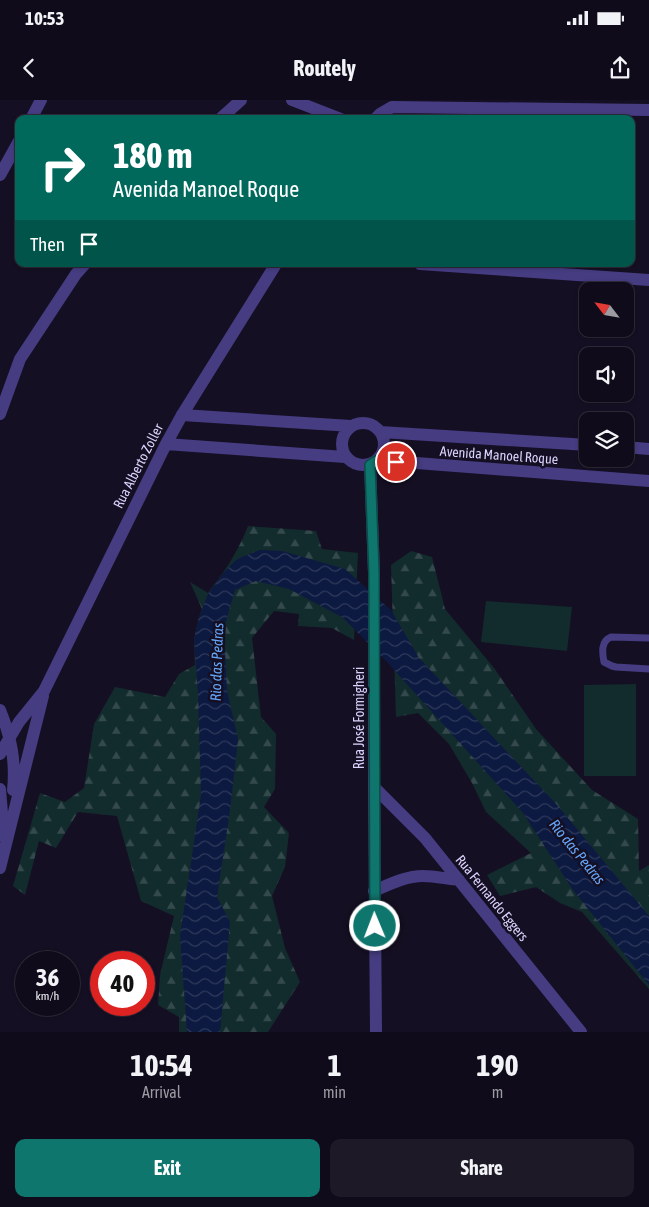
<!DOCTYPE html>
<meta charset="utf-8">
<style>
:root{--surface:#100b1a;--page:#1e1927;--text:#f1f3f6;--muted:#9c9ba2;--line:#302b39;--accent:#0f766e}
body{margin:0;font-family:"Asap Condensed",sans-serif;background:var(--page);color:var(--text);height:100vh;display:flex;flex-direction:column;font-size:19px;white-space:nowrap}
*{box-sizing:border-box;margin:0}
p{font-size:16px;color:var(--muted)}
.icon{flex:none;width:28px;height:28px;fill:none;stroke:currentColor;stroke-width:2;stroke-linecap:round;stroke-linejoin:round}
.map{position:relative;height:932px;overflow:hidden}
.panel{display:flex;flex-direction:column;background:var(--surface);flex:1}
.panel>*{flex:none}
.banner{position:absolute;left:15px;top:15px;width:620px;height:152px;border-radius:10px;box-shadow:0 1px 4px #0004,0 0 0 1px var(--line);background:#00695c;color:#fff;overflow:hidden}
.needle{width:32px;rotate:301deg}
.fabs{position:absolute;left:579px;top:182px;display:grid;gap:10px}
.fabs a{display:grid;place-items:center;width:55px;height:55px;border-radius:10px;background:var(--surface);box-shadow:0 1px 4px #0004,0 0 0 1px var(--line);font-size:25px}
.speed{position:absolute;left:15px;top:851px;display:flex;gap:10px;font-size:25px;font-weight:700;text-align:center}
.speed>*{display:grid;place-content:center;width:65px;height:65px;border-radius:50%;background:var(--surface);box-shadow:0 1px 4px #0004,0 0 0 1px var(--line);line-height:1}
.speed small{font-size:12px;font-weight:400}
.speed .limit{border:8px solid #d22;background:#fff;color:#111}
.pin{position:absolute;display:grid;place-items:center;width:42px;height:42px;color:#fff;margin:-21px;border:2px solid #fff;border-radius:50%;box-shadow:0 1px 5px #0007}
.me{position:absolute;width:55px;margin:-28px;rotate:359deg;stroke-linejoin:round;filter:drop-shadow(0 0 4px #0008)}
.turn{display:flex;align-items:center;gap:18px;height:105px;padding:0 15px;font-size:22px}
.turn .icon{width:65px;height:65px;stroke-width:2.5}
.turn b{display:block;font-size:35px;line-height:42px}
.then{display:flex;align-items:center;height:48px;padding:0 15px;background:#0003;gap:10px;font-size:19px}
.eta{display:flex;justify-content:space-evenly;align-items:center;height:85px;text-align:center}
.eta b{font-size:30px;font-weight:700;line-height:35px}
.button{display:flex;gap:10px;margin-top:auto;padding:10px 15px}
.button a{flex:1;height:58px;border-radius:10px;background:var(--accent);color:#fff;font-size:20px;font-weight:700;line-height:58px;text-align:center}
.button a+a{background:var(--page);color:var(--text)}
.status{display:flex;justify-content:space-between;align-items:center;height:35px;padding:0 25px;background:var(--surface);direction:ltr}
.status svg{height:14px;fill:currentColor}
header{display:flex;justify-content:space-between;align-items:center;height:65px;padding:0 15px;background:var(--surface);font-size:22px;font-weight:700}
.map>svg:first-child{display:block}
</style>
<div class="status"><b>10:53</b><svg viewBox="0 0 49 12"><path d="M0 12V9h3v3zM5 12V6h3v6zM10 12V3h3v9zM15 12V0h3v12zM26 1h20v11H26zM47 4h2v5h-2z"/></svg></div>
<header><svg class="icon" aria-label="back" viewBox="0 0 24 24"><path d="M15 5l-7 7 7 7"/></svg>Routely<svg class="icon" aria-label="share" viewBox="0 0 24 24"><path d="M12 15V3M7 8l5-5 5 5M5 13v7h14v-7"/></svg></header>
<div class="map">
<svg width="649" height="932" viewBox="0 0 649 932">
<defs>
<pattern id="forest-firs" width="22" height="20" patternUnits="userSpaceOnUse" patternTransform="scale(1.25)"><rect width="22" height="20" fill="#122b2d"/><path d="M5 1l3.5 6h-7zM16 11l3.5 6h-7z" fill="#34494c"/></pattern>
<pattern id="water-waves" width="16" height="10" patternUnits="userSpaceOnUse" patternTransform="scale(1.25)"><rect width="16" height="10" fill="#0c1940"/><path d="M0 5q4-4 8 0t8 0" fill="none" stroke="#2f3a5c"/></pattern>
</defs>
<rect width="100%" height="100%" fill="#150f23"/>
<path fill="url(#forest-firs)" d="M248,426l68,5 6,18 36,4 -4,87 -22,-12 -34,-2 1,-12 -25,-3 -22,27 9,79 15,17 -1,55 -11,18 25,26 -4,34 -13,29 13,52 15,34 -32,50h-89v-15l-21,-12 2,-30 14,-59 -33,-15 -24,-85 -39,-4 -22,36 -17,-7 -14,54 -12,-9 27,-93 25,9 19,-14 10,-64 21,-37 50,10 14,-23 16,-9 -1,-26 5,-22 3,-8 -12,-27 18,11c17,-22 30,-41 40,-67z
M411,451l21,6 13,52 49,59 42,61 56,61 46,29 1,52 10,-6v124l-67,-77 -22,-9 -24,-16 -36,9 -13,-21 44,-22 -45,-41 -14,-29 -23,-39 -31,-31 -22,4 -5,-152z"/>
<path fill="#122b2d" d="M486,501l86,6 -5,44 -86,-9z
M636,584v92h-52v-91z"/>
<path fill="url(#water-waves)" d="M260,450l22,1 63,18 46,41 28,48 139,148 91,110v69l-76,-95 -50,-77 -136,-151 -45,-45 -53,-28 -33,-8 -21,9 -11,38 3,63 11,48 -8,71 -13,87 13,25 -10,110h-33l-7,-96 21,-141 -3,-102 -4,-54 5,-22 9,-23 16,-22 13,-13z"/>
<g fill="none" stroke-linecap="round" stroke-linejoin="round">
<path stroke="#453c81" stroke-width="7" d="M649,538l-38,-1c-10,4 -9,15 -7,25l8,4 4,1 33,2"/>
<path stroke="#453c81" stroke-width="12" d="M292,0l49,19
M31,19l10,-19
M375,19l5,-5 12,-7 257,3
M0,75l19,-34
M420,164l229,16
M182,315l94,-151
M374,687l51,51 156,194
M374,791c16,-7 32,-15 49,-15 12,0 24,3 36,4"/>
<path stroke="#453c81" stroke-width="12" d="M220,19l21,-19
M0,314l20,-55 56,-85 9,-10
M342 344a21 21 0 1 1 42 0a21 21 0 1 1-42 0Z
M380,332l208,13
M166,344l179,13
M625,347l24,2
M378,360l271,21
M370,365l4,108v214l2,245
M0,610c11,27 16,51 13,80
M0,654l19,-32 25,-31 122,-247 16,-29 169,11
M0,689l4,48
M0,768l43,-172"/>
</g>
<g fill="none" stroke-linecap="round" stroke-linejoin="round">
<defs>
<path id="route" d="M375,826l-1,-353 -4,-108 8,-5 18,2"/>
</defs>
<use href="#route" stroke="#0a4d48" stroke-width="12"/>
<use href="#route" stroke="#0f766e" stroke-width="9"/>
</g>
<g text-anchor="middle" stroke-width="5" stroke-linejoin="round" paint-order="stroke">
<g font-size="14" fill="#dcd3fd" stroke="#150f23">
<text transform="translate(499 355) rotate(4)" y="5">Avenida Manoel Roque</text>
<text transform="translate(138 366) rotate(-63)" y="5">Rua Alberto Zoller</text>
<text transform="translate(359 618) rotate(-90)" y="5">Rua José Formigheri</text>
<text transform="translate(492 798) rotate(51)" y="5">Rua Fernando Eggers</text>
</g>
<g font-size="15" font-style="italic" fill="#65a6f9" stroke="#150f23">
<text transform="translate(217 562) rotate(-88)" y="5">Rio das Pedras</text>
<text transform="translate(577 752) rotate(51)" y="5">Rio das Pedras</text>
</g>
</g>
</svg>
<div class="fabs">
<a><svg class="needle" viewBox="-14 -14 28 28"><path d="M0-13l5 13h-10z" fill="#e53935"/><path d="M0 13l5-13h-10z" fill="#9c9ba2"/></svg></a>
<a><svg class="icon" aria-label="sound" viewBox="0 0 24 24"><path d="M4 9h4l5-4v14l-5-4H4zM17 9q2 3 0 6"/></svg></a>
<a><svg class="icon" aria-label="layers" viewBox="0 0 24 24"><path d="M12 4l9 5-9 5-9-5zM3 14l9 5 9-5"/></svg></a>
</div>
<div class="speed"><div>36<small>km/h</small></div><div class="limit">40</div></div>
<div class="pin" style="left:396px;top:362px;background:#d93025"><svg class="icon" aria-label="arrive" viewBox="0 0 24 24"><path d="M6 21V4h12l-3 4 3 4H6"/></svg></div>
<svg class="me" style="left:375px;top:826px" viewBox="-20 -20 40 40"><circle r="17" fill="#0f766e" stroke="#fff" stroke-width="3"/><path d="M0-11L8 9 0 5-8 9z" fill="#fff"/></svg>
<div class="banner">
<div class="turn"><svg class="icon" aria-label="right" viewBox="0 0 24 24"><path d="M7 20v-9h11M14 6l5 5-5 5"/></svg><div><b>180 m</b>Avenida Manoel Roque</div></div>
<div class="then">Then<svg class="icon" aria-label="arrive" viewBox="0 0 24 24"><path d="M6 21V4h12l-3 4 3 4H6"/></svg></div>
</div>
</div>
<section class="panel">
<div class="eta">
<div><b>10:54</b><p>Arrival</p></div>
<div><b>1</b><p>min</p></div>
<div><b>190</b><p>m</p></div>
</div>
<div class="button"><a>Exit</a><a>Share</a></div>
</section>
